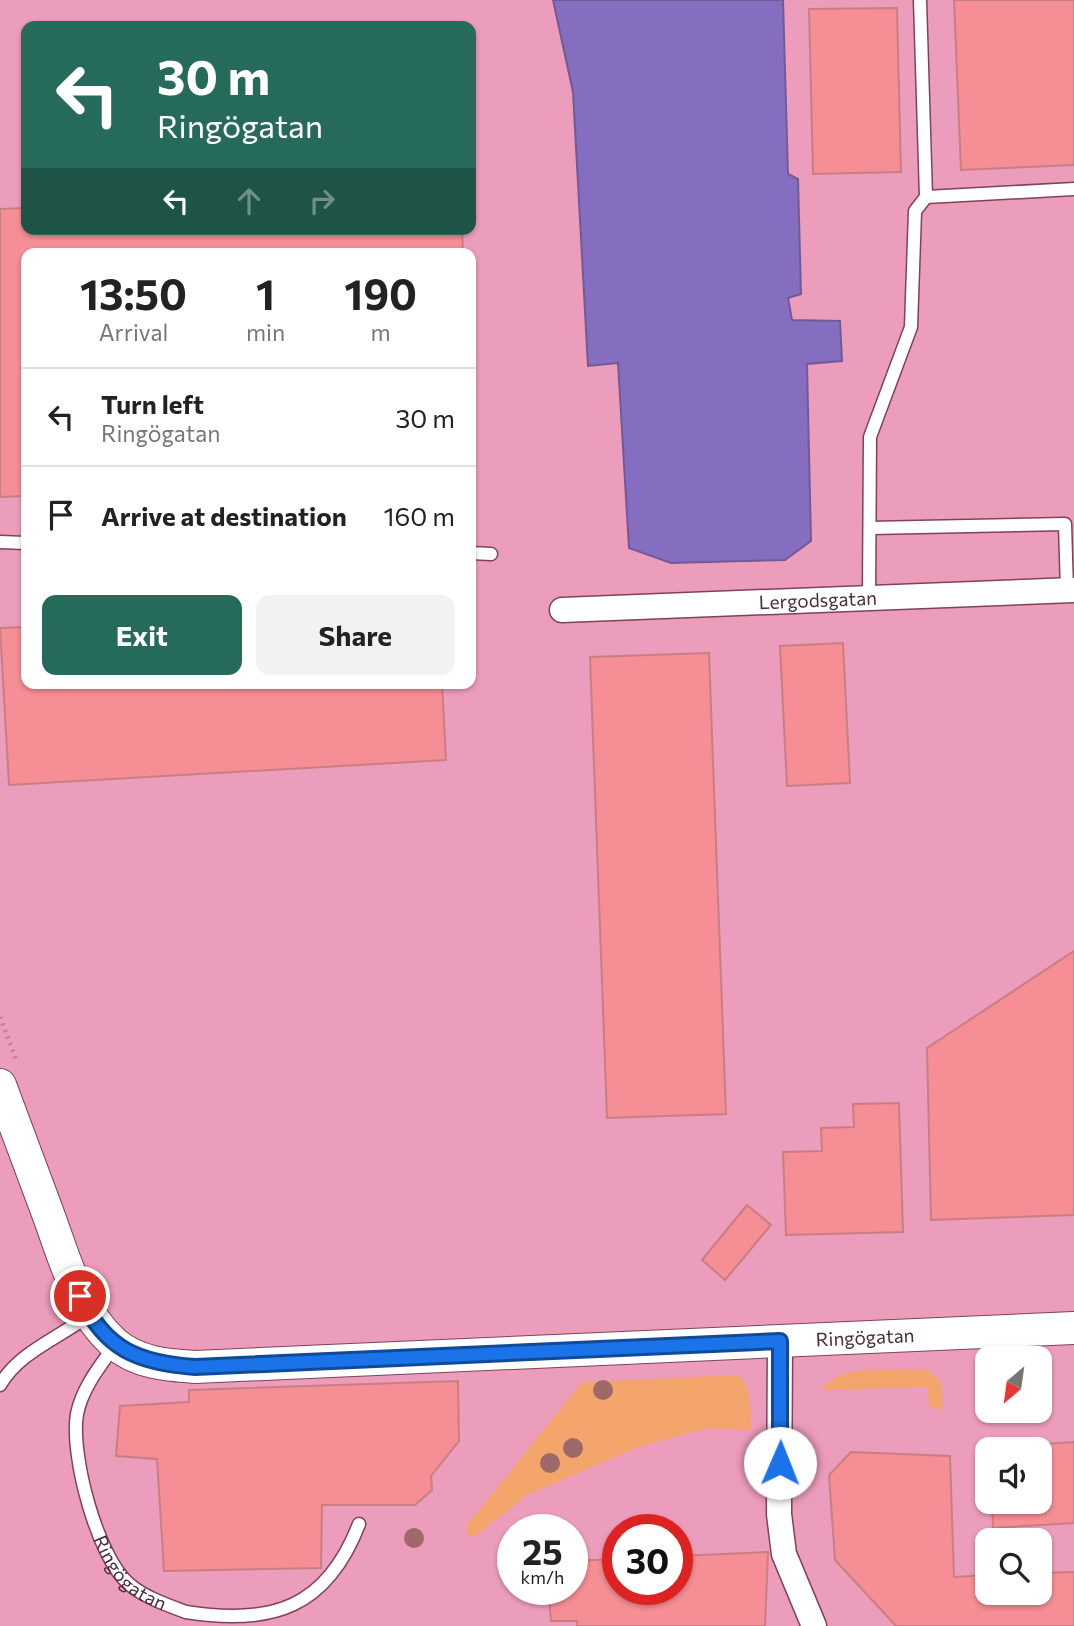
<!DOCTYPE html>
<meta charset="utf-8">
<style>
:root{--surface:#fff;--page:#f2f2f2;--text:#222;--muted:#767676;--line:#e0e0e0;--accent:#266a5b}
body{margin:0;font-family:Commissioner,sans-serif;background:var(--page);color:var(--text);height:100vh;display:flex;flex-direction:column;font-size:26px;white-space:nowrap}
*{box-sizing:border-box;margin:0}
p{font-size:23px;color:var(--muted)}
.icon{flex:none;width:38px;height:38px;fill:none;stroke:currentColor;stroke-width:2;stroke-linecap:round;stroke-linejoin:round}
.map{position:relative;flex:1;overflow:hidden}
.side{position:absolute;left:21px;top:248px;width:455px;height:441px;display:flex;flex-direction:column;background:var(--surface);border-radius:14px;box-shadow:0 2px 5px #0004}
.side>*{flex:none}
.guide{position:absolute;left:21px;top:21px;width:455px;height:214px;border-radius:14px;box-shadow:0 2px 5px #0004;background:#266a5b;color:#fff;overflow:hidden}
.needle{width:46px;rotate:209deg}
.controls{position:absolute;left:975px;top:1346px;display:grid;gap:14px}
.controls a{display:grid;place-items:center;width:77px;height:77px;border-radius:14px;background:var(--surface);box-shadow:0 2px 5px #0004;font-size:35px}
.speed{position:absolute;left:497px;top:1514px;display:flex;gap:14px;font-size:35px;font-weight:700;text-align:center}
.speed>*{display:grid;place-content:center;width:91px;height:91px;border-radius:50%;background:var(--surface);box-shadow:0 2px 5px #0004;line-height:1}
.speed small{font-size:18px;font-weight:400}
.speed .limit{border:10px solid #d22;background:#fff;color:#111}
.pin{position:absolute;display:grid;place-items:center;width:60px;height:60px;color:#fff;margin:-30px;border:4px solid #fff;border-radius:50%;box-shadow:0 2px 7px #0007}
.me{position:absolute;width:77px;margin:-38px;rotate:1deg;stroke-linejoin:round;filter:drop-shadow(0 0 5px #0008)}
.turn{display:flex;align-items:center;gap:24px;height:147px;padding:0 21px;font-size:32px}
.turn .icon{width:91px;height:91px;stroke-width:2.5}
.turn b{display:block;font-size:49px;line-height:60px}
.lanes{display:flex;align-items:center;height:66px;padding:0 21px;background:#0003;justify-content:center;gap:35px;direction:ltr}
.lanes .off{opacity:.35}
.eta{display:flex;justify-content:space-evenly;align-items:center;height:119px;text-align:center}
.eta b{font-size:42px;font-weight:700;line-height:49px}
.cta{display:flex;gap:14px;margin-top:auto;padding:14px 21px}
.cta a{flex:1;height:80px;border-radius:14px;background:var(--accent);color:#fff;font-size:28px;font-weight:700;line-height:80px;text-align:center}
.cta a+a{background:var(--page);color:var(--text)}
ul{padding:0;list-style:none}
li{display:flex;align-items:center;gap:21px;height:98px;padding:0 21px;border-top:2px solid var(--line)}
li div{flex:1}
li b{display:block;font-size:26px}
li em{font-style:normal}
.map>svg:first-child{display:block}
</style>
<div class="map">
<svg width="1074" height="1626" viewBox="0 0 1074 1626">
<rect width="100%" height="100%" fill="#f8adc8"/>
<path fill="#ec9dbb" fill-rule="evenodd" d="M0,0h553l20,92 15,274 30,-4 11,185 182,-6 -5,-178 36,-2 -2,-40 -48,-1 -4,-22 13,-5 -3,-114 -10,-5 -5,-174h291v1626h-1074zM26,26h445v203h-445zM26,254h445v430h-445zM987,1358h53v52h-53zM987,1449h53v53h-53zM513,1530h59v59h-59zM618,1530h59v59h-59zM987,1540h53v52h-53z"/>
<path fill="#f4a56b" d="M924,1370c20,5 19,21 18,37l-4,3 -9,-4 -1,-19 -107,3c20,-28 72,-19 103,-20z
M737,1375c16,11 13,38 14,55l-43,-2 -70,19 -111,48 -53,42 -6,-2v-11l114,-142z"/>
<path fill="#856dc0" stroke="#735a97" stroke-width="2" d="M553,0h230l5,174 10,5 3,115 -13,4 4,22 48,1 2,40 -35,3 4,177 -26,19 -114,3 -42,-15 -11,-185 -30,3 -15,-274z"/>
<path fill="#f58e95" stroke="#c97e83" stroke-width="2" d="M954,0h120v165l-113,5z
M897,8l4,164 -88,2 -4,-165z
M26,208v21h436l1,25h-437v242l-26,1v-288z
M26,627v57h416l4,76 -437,25 -9,-157z
M843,643l7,140 -63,3 -7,-140z
M709,653l17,461 -119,4 -17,-461z
M1074,951v264l-143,5 -4,-172z
M899,1103l4,129 -117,3 -3,-83 39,-1 -1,-23 33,-1 -1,-23z
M747,1205l24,20 -46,55 -23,-20z
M458,1381l1,60 -28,35 1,14 -17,15h-93l-1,63 -157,3 -7,-112 -41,-3 4,-50 69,-4v-12z
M1074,1442v81l-81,5 -1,-26h48v-53l-52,-1z
M851,1452l99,4 4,121 33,-2v17h53v-19l34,-1v54h-178l-61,-66 -6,-85z
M768,1552l-3,74h-188v-5h-26l-3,-32h24v-28l46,-2v30h59v-33z"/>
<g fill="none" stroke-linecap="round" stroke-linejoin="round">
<defs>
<g id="service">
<path d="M926,197l148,-8"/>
<path d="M870,528l195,-4 2,67"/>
<path d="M0,542l26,1"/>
<path d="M471,553l20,1"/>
<path d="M869,596l1,-159 41,-110 4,-116 11,-14 -6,-197"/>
<path id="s1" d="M115,1345c-15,21 -33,43 -38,69 -7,40 20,143 52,170 15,13 38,21 57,28 87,14 141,-5 173,-88"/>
<path d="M0,1385c19,-33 59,-47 89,-70"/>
</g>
<g id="minor">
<path id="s2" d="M562,610l512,-20"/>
<path d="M780,1341l-1,173 5,40 30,72"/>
</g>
<g id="tertiary">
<path id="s3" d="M0,1085c16,42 31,84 47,126 17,45 30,99 67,132 23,20 52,22 81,24l879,-39"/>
</g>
</defs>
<use href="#service" stroke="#81415a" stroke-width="15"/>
<use href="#minor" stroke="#81415a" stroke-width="27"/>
<use href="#tertiary" stroke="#81415a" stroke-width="34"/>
<path stroke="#bc8196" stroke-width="4.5" stroke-dasharray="2 5" stroke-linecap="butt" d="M0,1017l16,42"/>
<use href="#service" stroke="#fff" stroke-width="12"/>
<use href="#minor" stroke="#fff" stroke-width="24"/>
<use href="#tertiary" stroke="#fff" stroke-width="32"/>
</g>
<g fill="#9e6968">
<circle cx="603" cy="1390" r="10"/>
<circle cx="573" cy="1448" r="10"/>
<circle cx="550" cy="1463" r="10"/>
<circle cx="414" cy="1538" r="10"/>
</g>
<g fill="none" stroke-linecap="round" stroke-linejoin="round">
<defs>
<path id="route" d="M80,1296c25,54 59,67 115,71l585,-26v122"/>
</defs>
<use href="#route" stroke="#114b97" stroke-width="18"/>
<use href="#route" stroke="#1a73e8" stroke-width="12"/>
</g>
<g text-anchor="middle" stroke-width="7" stroke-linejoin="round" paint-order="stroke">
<g font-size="19" fill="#4a2d38" stroke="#f8adc8">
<text dy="7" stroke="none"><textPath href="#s2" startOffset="256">Lergodsgatan</textPath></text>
<text dy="7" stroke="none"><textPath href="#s3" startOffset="1041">Ringögatan</textPath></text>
<text dy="7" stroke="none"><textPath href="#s1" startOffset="254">Ringögatan</textPath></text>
</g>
</g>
</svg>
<div class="controls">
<a><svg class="needle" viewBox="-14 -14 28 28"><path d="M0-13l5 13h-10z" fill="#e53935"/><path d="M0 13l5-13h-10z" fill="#767676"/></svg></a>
<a><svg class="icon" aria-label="sound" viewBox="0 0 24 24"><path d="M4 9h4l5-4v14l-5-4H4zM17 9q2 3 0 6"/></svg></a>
<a><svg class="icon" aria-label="search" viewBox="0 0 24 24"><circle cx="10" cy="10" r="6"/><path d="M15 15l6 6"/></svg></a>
</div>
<div class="speed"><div>25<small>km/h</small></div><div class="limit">30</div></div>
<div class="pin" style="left:80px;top:1296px;background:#d93025"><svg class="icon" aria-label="arrive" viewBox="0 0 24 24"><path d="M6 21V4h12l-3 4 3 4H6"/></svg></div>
<svg class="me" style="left:780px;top:1463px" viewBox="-20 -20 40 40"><circle r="19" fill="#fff"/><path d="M0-13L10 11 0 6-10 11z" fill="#1a73e8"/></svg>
<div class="guide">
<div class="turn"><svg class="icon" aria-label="left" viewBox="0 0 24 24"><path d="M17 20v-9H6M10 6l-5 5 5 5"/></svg><div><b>30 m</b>Ringögatan</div></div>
<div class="lanes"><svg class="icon" aria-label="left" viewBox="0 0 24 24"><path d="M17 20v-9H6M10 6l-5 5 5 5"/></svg><svg class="icon off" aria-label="ahead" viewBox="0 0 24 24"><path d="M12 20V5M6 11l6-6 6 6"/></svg><svg class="icon off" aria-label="right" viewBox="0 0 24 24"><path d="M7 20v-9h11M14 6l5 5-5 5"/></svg></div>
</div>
<section class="side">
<div class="eta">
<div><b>13:50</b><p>Arrival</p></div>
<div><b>1</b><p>min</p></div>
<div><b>190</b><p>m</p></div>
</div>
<ul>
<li><svg class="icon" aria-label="left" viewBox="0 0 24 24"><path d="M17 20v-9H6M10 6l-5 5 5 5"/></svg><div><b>Turn left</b><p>Ringögatan</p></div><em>30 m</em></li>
<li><svg class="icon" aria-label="arrive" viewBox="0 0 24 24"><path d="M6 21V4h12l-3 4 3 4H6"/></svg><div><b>Arrive at destination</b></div><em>160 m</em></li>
</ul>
<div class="cta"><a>Exit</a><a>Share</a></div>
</section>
</div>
